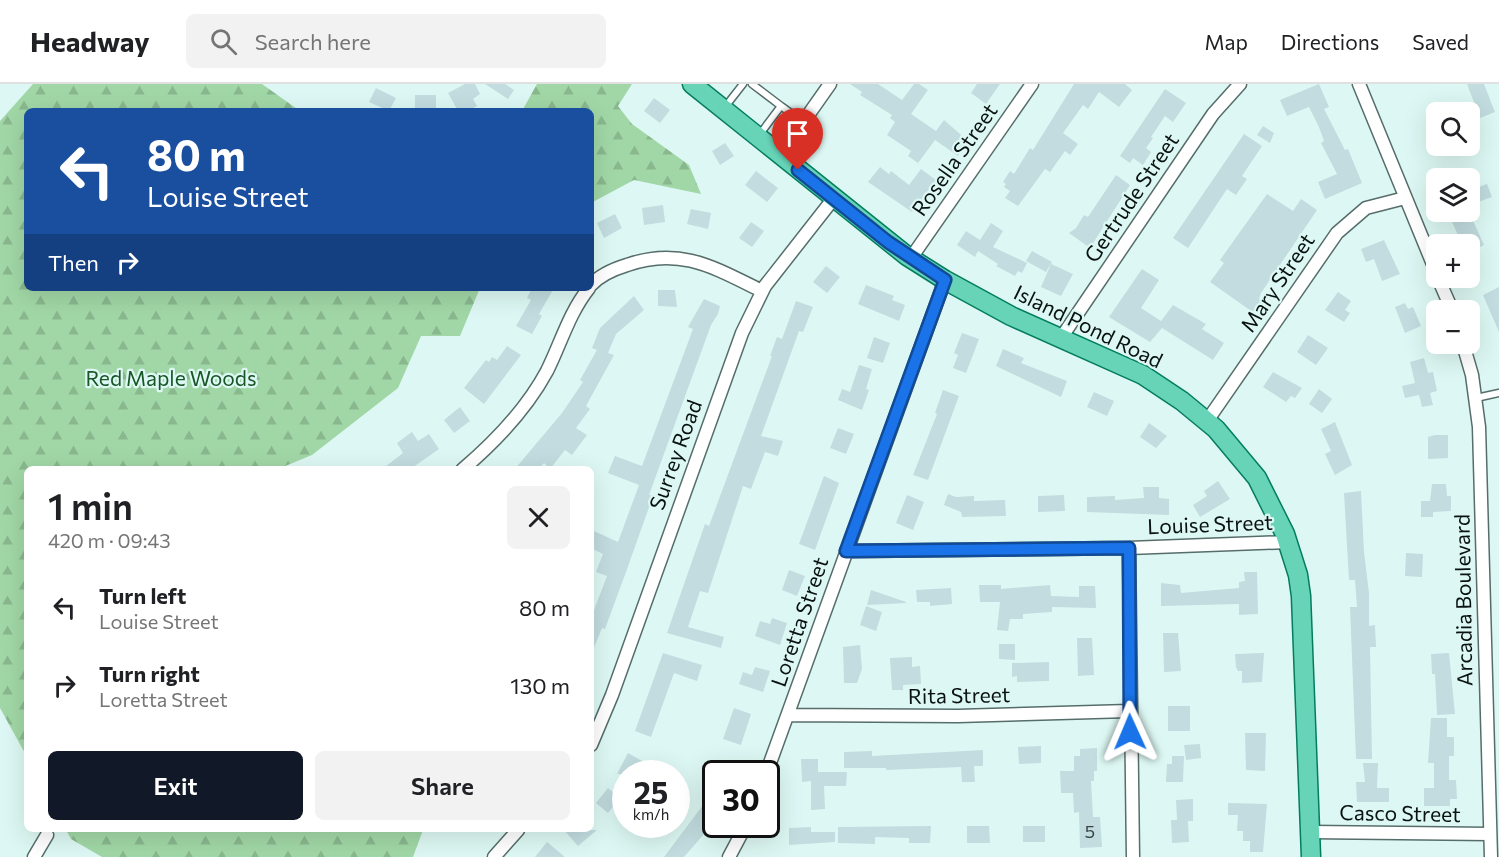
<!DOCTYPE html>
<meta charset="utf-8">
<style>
:root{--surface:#fff;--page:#f2f2f2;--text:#202124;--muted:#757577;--line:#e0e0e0;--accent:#111827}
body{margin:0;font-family:Commissioner,sans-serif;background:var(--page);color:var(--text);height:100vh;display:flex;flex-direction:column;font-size:22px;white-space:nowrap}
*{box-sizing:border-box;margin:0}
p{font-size:20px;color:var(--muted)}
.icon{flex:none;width:33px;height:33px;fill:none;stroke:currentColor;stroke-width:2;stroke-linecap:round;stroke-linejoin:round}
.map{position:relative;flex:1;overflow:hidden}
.panel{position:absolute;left:24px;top:382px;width:570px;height:366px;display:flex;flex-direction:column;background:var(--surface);border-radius:9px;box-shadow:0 6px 24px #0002}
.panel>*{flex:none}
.top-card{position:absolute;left:24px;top:24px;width:570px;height:183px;border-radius:9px;box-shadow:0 6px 24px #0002;background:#1a4fa0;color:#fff;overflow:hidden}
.controls{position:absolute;left:1426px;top:18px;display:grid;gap:12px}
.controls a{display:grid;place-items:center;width:54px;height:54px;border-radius:9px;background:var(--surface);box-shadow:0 6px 24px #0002;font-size:30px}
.speed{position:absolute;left:612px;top:676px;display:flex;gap:12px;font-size:30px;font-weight:700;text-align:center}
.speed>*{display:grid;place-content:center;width:78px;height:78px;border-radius:50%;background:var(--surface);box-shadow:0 6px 24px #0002;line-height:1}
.speed small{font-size:15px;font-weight:400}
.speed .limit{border:3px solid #111;border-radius:9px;background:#fff;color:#111}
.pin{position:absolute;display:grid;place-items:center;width:51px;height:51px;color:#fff;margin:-62px -26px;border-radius:50% 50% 50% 0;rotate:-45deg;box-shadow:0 0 6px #0007}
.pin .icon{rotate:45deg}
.me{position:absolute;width:66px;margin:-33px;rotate:359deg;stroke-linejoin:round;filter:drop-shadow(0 0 4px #0008)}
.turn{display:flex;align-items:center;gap:21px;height:126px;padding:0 24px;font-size:27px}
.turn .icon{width:78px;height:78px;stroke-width:2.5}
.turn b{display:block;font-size:42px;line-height:51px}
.then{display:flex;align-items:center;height:57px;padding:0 24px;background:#0003;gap:12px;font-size:22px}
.round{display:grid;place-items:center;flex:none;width:63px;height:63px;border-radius:9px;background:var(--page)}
.overview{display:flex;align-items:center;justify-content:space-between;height:102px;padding:0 24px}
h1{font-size:36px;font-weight:600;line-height:45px}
.button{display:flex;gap:12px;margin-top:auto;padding:12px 24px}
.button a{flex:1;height:69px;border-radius:9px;background:var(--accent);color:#fff;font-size:24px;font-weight:600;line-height:69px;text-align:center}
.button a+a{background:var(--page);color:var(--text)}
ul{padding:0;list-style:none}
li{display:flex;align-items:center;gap:18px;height:78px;padding:0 24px}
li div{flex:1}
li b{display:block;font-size:22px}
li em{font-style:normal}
header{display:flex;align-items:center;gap:36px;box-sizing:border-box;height:84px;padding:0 30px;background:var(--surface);border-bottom:2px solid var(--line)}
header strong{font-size:28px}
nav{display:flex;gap:33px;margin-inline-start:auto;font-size:21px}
.search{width:420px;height:54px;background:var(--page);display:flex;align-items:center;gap:15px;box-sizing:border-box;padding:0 21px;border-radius:9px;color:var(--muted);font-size:22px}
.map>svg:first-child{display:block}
</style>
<header>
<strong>Headway</strong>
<div class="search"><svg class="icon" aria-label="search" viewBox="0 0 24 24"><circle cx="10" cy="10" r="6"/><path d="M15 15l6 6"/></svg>Search here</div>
<nav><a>Map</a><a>Directions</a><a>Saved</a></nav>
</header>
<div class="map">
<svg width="1499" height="773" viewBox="0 0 1499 773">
<defs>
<pattern id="forest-firs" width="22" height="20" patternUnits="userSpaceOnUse" patternTransform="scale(1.5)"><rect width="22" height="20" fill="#a1d7a6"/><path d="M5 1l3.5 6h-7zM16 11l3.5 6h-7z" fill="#89b88e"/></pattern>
</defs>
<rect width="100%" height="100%" fill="#ddf8f4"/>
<path fill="url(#forest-firs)" d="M33,0h229l38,27h-273v177h453l-20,48h-39l-23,52 -86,67 -34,14 -251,1v287l-27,-49v-587z
M537,0h95l-14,22 14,18 57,41 12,29 -67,-14 -43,23v-92h-69z
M66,746h357l-10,27h-311l-31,-18z"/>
<path fill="#c2dcdf" d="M465,0h10l5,10 -7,5 4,7 -10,5h-9l-10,-18z
M485,0h20l9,6 -6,9z
M850,0h28l24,16 12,-16h5l9,6 -17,24 25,17 8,-11 24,21 -10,15 -23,-16 -17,23 -10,-7 3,-5 -24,-16 8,-13 -5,-4 2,-3 -32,-20 2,-3z
M977,0h23l-14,20 -15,-11z
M1074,0h51l7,6 -13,17 -20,-15 -11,17 -5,-4 -20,28 15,11 -8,11 -5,-4 -15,21 -5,-3 -27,37 -13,-8 5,-7 -6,-4 2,-3 -3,-2 7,-11 4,3 16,-26 3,2z
M1319,0l10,23 -5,2 21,41 3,-1 14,34 -37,16 -7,-17 19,-8 -16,-31 3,-2 -5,-14 -10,-20 -22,9 -7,-16z
M1467,0h17l11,28 -15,6z
M376,4l20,10 -7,13 -20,-9z
M1165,5l21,14 -13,19 -8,-6 -14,21 2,1 -7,10 5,4 -8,13 -10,-7 -3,5 -10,-7z
M415,11h21v16h-21z
M654,14l16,12 -10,13 -16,-12z
M1263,42l11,7 -4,10 -13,-8z
M1244,50l18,12 -20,30 5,3 -11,16 -9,-6 -39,59 -15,-10z
M725,59l9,13 -14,9 -8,-14z
M880,83l9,7 2,-3 18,14 12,-16 15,11 -24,32 -44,-30z
M756,87l22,17 -11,14 -22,-17z
M1116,91l14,10 -40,63 -21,-15 7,-5 8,-13 4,2z
M1487,100l5,13 -14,5 -5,-13z
M1267,110l26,17 8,-12 16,11 -56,83 -2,6 4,2 -9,12 -44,-31 14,-19 -4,-3z
M663,121l2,17 -21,3 -2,-17z
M691,125l20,4 -3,16 -21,-5z
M615,130l7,14 -18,10 -7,-15z
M1470,130l14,31 -14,7v-8h-8l-10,-22z
M751,138l13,9 -12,16 -13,-9z
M991,139l12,8 -10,16 34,16 -5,10 -4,-2 -3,5 -19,-10 2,-2 -20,-13 -3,6 -18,-12 9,-14 14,9z
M1384,156l16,34 -18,7 -8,-22 -8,3 -5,-13z
M1032,167l20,11 -6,10 -20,-11z
M1051,180l22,10 -12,22 -20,-9z
M826,182l14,11 -13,16 -14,-11z
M1142,185l17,11 -18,28 20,13 12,-16 33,19 -4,5 22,14 -11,17 -51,-32 -12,14 -41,-25z
M866,201l28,11 -2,4 13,5 -6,16 -41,-17z
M1499,203v45l-16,-37z
M532,204h22l-15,26 3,2 -10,18 -16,-8 15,-26 -4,-2z
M658,206h17l2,17 -19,-1z
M1338,208l13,9 -6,9 5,3 -6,9 -19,-12z
M634,212l10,14 -28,24 -8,19 6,2 -28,51 4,3 -14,19 11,7 -15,20 -7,-5 -15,19 -6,-6 -6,7h-24l48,-57 21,-31 -3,-2 17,-30 -5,-2 8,-20z
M704,215l16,7 -2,8 -7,11 -62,170 4,1 -27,76 -21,57 -3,-1 -11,27v-37l16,-42 -11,-4 7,-18 -12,-6v-10l3,-7 24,11 21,-57 -31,-12 7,-17 27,10 51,-137 -5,-2z
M796,217l17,6 -10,25 -4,-1 -38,105 22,5 -5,15 -13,-4 -14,37 -8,-3 -35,107 -8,-2 -12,36 36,10 -3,11 -54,-15 38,-109 4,2 63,-170h-2l7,-19 5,2z
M1405,219l3,6 5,-2 8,19 -16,7 -10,-26z
M962,249l17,6 -13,34 -13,-5 5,-13 -4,-2z
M1308,251l20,13 -12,17 -19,-13z
M874,253l16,6 -7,20 -16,-5z
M507,262l14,9 -37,49 -20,-16 22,-28 3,2 3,-5 5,3z
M1003,265l21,9 -3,5 46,18 -6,16 -65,-31z
M1424,274l4,15 5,-1 4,19 -7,2 3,12 -11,2 -3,-12 -14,3 -3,-12 13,-3 -5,-21z
M859,281l13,4 -6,20 3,1 -7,20 -24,-10 4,-11 8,3z
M1273,288l29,16 -7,10 -4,-2 -5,6 -23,-15z
M1319,305l13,10 -10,14 -13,-9z
M943,306l16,6 -31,84 -15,-5 24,-61 -2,-1z
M1094,308l20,9 -7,15 -20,-9z
M460,323l10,14 -16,12 -10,-13z
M1335,338l17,43 -17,10 -10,-21 6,-3 -10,-22z
M1149,339l18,13 -11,12 -16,-11z
M838,344l16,6 -8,20 -16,-6z
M412,348l6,9 11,-7 10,15 -30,21h-28l22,-17 -6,-10z
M1435,351h13v23l-20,1v-22z
M824,392l15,7 -24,67 -16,-6z
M1218,397l12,18 -30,18 -7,-12 14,-9 -3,-5z
M1432,400h14l1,12h4v15l-18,1v5h-12v-16h9z
M1143,403h16v11l10,1v16l-82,-3v-15l28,-1v4l29,-2z
M1361,407l3,61 5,41v33l6,-1 1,22h-6l2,112h-16l-6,-152h7l-2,-27h-6l-5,-87z
M948,410l8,3 18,-1v5l31,-1 1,16 -44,1 -1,-5 -17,-7z
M907,411l17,7 -11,28 -17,-7z
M1064,411l1,16 -27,1v-16z
M1406,469l17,1 -1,23 -17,-1z
M789,486l16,6 -8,20 -15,-6z
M1244,488h13l1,42 -19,1v-11l-78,2v-23l19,2 1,8 58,-5v-6l6,-1z
M979,501h22v4l49,-4 1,11 28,1v-11h16l1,22 -44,-1v5l-29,2v5h-13l-2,12 -11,-1 3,-28h-20z
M951,504l1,16 -22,2v-4h-13l-1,-12z
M871,506l35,12v1l-39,2z
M866,522l16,6 -6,19 -16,-6z
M772,534l15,5 -7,22 -25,-9 5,-15 10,3z
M1163,549h15l3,38 -17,1z
M1077,554h15l2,37 -16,1z
M999,560h16v16l-16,-1z
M860,561l2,24 -5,14h-13l-1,-36z
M663,569l39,12 -5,16 -23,-8 -23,64 -16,-6z
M1264,569l-2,29 -20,1v-12h-4l-2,-4 -1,-13z
M1449,569l6,61 -18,1 -2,-41h-3l-1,-20z
M912,573v10l8,-1 1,18 -18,1v5h-11l-2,-32z
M1049,578v19l-32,1v-6l-5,1v-14z
M755,583l15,4 -7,21 -24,-8 4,-12 9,3z
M1168,622h22v25h-22z
M734,624l17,6 -10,31 -18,-6z
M1431,634h16v19h7v19h-5v24h7l1,19h-7v7h-26v-18h10v-25h-6z
M1245,649h21l-1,38 -19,-1z
M1200,660l1,14 -15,2 -2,-15z
M1041,662v17l-22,1 -1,-17z
M1097,664v23h-3v10h-3l2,36h7l2,30 -22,1 -1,-36 -5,1 -1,-20h-12l-1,-22h14v-15h6v-7z
M983,666v16h-9l1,16h-13l-1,-15 -75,3v-2h-42v-16l28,-1v5z
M628,669l14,8 -7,13h-18z
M1172,672h12l-1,26h-17l1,-18h5z
M801,675h17v13h29l-1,14h-22l1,23 -14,1v-29l-9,1z
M1363,679h15l-1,25h12v14h-32l-1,-20h9z
M608,704l12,10 -12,15 -12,-10z
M1193,715v22h-5l1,21 -17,1 -1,-23h6l-1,-20z
M1228,719l39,1 -4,48h-13v-11h-7v-10h-6l1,-16h-10z
M703,721l13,9 -12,20 -20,23h-20z
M931,742l-1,17h-21v-5l-34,-1v7l-37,-1v-16z
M967,742h22l1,17h-23z
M1023,742h22v16h-22z
M811,743v5h24v10l-46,3v-17z
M564,746h33l-19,16z
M547,758l18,15h-30z"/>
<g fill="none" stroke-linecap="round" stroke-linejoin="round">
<defs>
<path id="service" d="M752,0l29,22 -21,28
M781,22l22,16
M725,23l18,-23
M1476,314l23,-5"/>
<path id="minor" d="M1359,0l78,190
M780,71l50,-71
M911,174l121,-174
M1438,194l14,32
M591,201c9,-10 23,-16 36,-20 53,-19 88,3 135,26
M1061,254l152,-224 27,-30
M1463,260l9,31 7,52 12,430
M1207,337l130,-188 29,-25 39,-10
M462,386c33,-28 64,-60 85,-99 14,-28 22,-58 42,-83
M1129,464l4,309
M846,467l283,-3 159,-6
M788,631l170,1 171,-5
M591,661l21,-50 130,-362 23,-47 69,-88
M766,690l179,-494
M1311,748l179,2
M34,773l13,-22
M494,773l24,-27
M729,773l17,-32"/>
<path id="primary" d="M692,0l215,172 38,24 66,36 132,59 39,26 34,28 41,49 28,56 13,41 3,21 10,261"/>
</defs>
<use href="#service" stroke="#566d6a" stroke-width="9"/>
<use href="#minor" stroke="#566d6a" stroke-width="15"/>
<use href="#primary" stroke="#047d5f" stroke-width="21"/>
<use href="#service" stroke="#fff" stroke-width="6"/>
<use href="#minor" stroke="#fff" stroke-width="12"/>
<use href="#primary" stroke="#67d4b8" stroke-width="18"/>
</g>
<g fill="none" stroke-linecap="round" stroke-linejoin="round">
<defs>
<path id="route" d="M798,86l90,72 57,38 -99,271 283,-3 1,184"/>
</defs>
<use href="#route" stroke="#114b97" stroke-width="15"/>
<use href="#route" stroke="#1a73e8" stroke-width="10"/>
</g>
<g text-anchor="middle" stroke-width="4.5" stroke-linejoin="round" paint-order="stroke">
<g font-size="18" fill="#374444">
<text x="1090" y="754">5</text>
</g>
<g font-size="21" fill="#091211" stroke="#ddf8f4">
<text transform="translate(955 76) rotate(-55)" y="7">Rosella Street</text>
<text transform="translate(1132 114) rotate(-56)" y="7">Gertrude Street</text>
<text transform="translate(1278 199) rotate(-56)" y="7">Mary Street</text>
<text transform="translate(1088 243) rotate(26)" y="7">Island Pond Road</text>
<text transform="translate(676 371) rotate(-70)" y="7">Surrey Road</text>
<text transform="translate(1210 441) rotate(-2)" y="7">Louise Street</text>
<text transform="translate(1464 516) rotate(-91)" y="7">Arcadia Boulevard</text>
<text transform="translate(800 538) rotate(-71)" y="7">Loretta Street</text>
<text transform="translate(959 612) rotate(-1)" y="7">Rita Street</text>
<text transform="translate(1400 730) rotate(1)" y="7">Casco Street</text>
</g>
<g font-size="21" fill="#195626" stroke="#ddf8f4">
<text x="171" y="302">Red Maple Woods</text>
</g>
</g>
</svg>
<div class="controls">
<a><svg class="icon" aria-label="search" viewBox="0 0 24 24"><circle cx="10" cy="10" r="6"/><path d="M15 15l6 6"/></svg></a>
<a><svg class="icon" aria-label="layers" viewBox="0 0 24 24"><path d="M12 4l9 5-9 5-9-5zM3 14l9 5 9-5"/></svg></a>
<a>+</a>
<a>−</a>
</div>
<div class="speed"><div>25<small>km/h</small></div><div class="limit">30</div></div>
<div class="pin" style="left:798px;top:86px;background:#d93025"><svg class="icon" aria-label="arrive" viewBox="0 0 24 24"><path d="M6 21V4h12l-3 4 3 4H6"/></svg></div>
<svg class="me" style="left:1130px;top:648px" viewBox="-20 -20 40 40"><path d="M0-17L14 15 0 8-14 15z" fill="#1a73e8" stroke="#fff" stroke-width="4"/></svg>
<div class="top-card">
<div class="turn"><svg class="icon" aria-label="left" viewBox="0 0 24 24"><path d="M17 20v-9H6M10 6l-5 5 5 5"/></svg><div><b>80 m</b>Louise Street</div></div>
<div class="then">Then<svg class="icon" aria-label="right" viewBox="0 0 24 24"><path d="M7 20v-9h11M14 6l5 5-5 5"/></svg></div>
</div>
<section class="panel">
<div class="overview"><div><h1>1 min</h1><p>420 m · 09:43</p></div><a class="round"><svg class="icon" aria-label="close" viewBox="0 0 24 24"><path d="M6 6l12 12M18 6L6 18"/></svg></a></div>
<ul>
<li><svg class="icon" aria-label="left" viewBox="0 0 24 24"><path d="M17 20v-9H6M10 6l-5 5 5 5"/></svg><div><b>Turn left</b><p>Louise Street</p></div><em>80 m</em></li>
<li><svg class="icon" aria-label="right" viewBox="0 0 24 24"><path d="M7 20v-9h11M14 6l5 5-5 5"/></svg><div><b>Turn right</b><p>Loretta Street</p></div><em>130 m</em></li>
</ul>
<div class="button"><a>Exit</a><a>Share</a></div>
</section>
</div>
